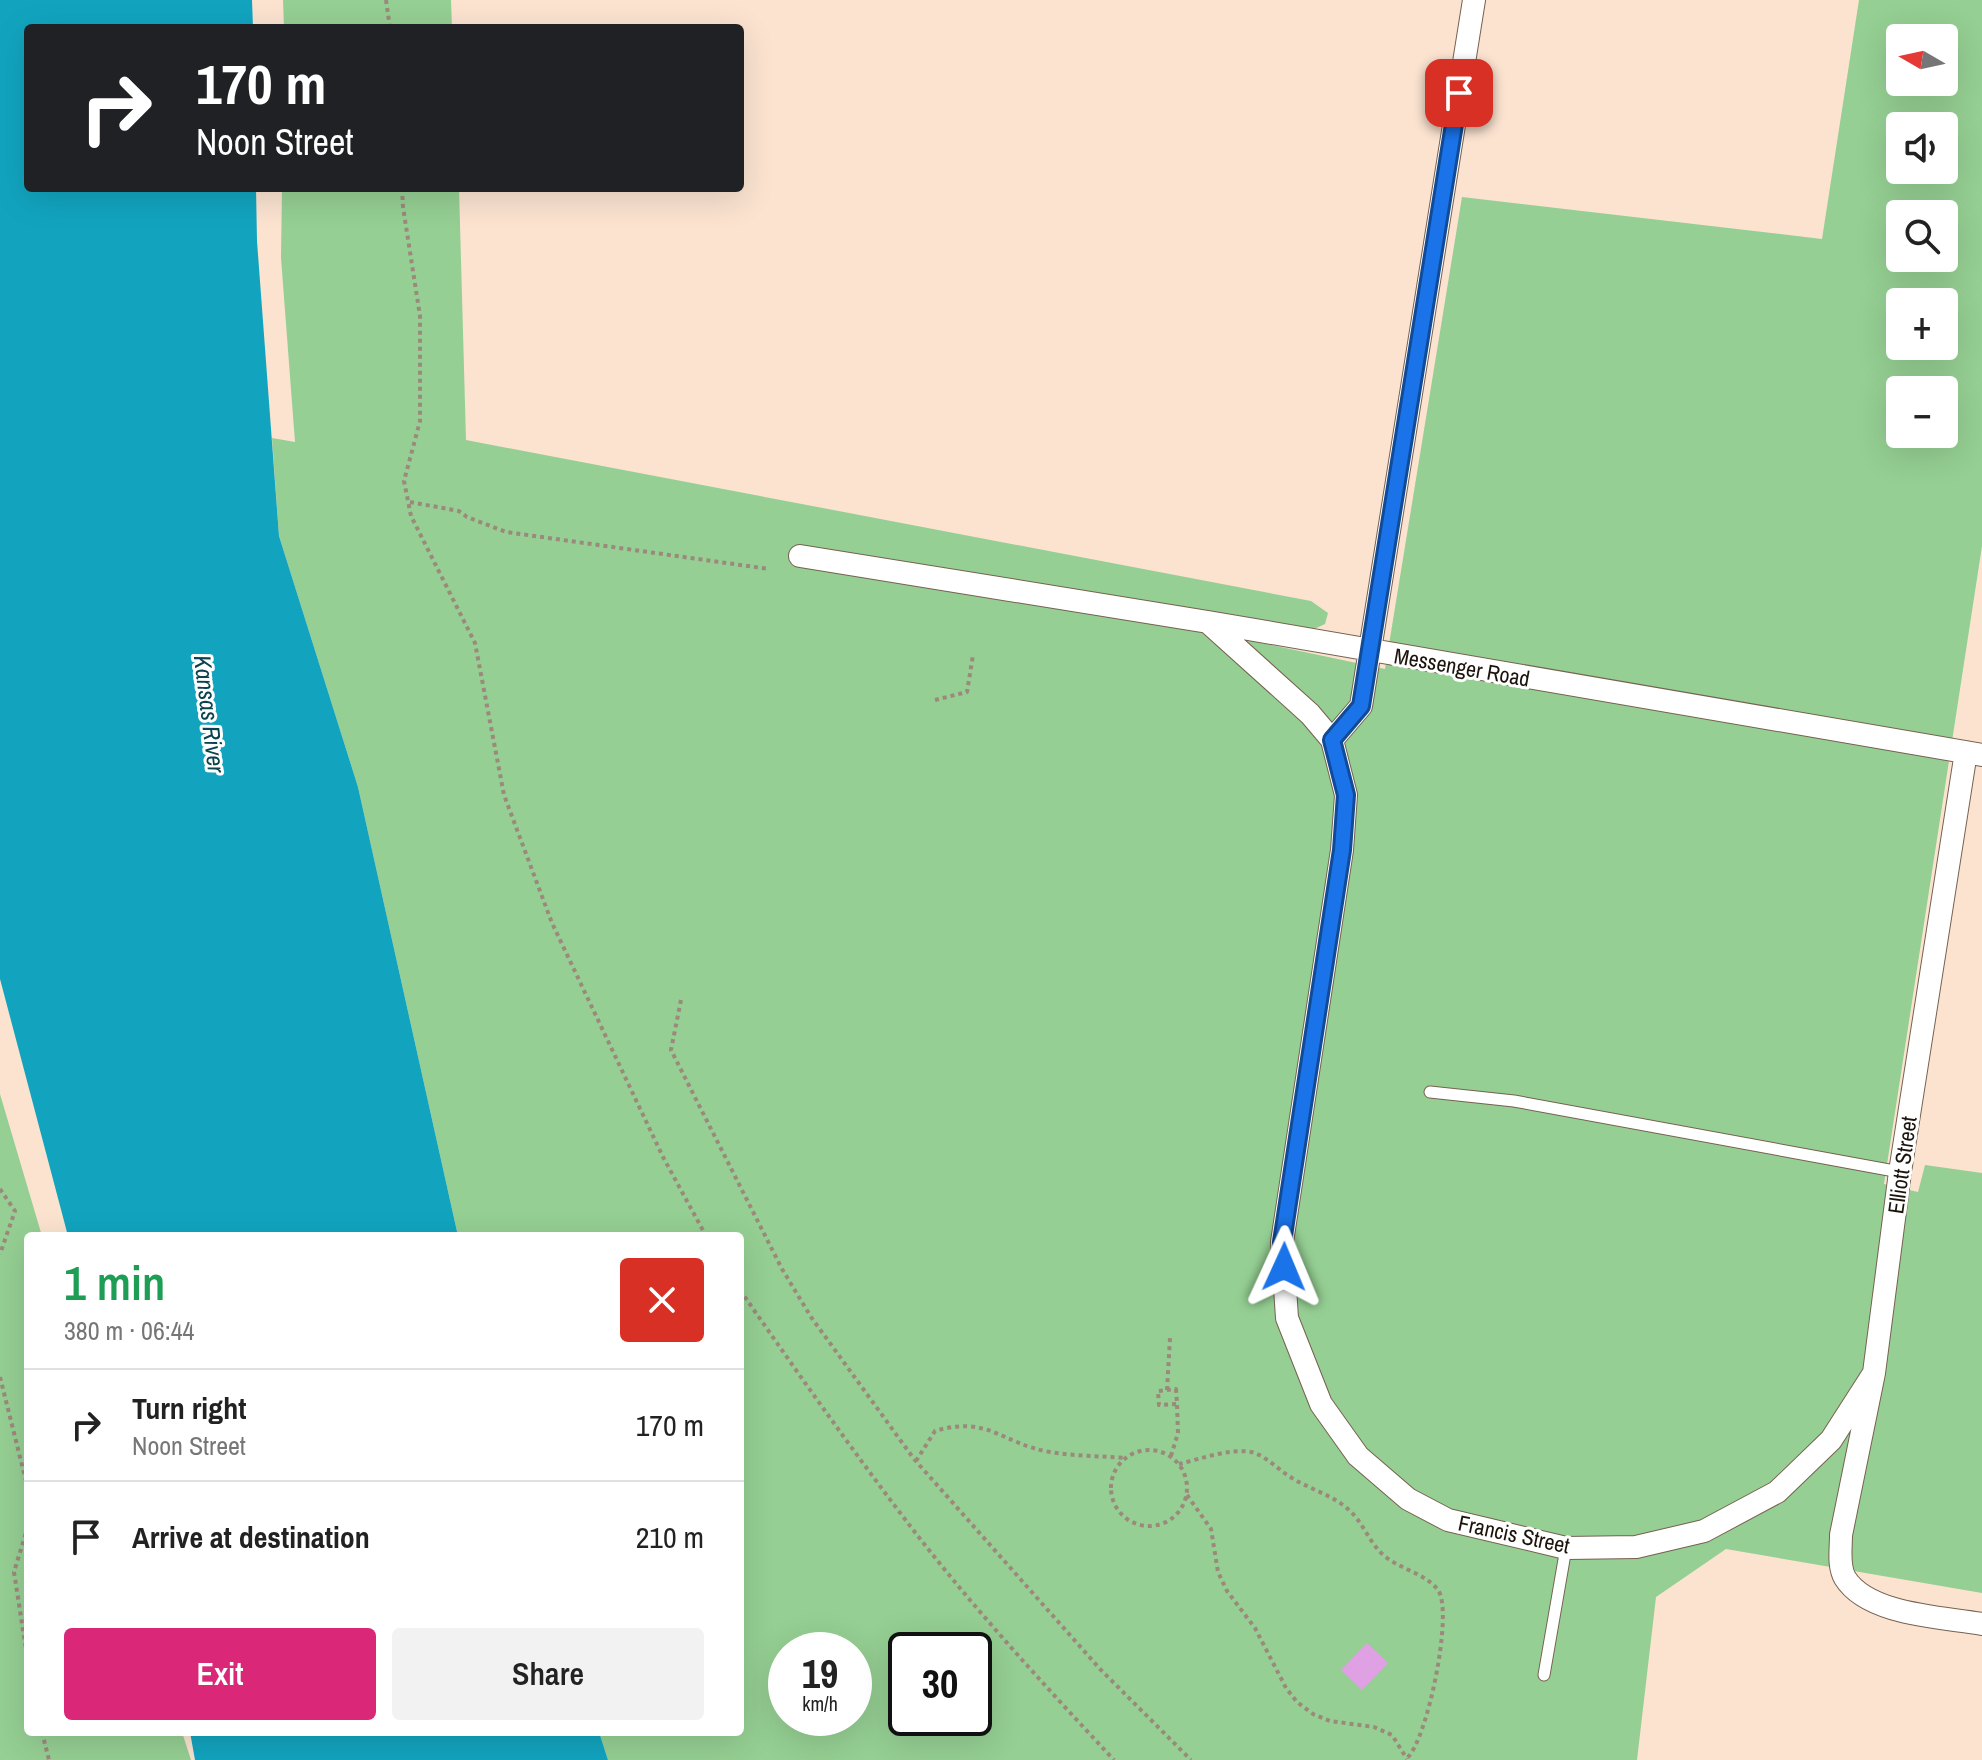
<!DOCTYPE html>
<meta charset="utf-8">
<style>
:root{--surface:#fff;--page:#f2f2f2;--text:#222;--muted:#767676;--line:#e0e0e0;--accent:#db2777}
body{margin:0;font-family:"Archivo Narrow",sans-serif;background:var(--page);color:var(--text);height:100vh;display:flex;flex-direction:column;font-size:30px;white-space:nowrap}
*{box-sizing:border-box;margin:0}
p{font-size:26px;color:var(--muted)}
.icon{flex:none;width:44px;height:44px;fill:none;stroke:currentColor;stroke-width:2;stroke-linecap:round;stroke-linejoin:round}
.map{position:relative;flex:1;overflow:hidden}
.panel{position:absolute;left:24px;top:1232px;width:720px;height:504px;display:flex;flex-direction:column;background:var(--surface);border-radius:8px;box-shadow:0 8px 32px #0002}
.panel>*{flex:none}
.hud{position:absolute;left:24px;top:24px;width:720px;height:168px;border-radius:8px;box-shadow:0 8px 32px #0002;background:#202124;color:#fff;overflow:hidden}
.needle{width:52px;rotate:279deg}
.fabs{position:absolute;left:1886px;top:24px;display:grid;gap:16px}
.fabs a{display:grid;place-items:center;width:72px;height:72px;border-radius:8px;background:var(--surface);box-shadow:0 8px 32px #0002;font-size:40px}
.speed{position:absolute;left:768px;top:1632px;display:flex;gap:16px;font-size:40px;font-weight:700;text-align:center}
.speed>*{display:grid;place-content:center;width:104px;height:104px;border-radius:50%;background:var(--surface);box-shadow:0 8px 32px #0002;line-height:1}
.speed small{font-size:20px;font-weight:400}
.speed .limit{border:4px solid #111;border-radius:12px;background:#fff;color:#111}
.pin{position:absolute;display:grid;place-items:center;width:68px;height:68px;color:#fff;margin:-34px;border-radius:16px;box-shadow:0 4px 12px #0006}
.me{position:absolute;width:88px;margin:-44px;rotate:1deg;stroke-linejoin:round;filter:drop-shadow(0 0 6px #0008)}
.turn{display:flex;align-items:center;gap:28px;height:168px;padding:0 40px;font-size:36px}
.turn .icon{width:104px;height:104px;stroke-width:2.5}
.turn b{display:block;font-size:56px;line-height:68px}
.round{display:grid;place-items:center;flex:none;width:84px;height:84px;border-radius:8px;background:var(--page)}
.head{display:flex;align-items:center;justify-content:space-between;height:136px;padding:0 40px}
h1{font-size:48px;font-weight:600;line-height:60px;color:#1e9e55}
.primary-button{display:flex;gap:16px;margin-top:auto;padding:16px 40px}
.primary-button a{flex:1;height:92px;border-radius:8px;background:var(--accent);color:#fff;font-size:32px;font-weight:600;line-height:92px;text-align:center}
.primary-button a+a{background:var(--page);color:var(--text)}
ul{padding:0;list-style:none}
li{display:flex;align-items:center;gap:24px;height:112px;padding:0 40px;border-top:2px solid var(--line)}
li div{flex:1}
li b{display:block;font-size:30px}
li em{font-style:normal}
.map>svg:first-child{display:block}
</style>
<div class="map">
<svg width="1982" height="1760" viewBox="0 0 1982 1760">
<rect width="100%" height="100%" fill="#fbe3d0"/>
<path fill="#95cf93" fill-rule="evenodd" d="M283,0h168l1,28h-168z
M1859,0h123v546l-98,638 34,8 7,-27 57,8v420l-256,-44 -70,48 -19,163h-1029l-9,-28h141v-496h-282l-100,-449 -79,-251 -7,-98 23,4 -14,-184 1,-70h177l7,252 845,161 17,12 -3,11 -13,6 -459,-73 532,112 77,-472 360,42zM1900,38h44v44h-44zM1900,126h44v44h-44zM1900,214h44v44h-44zM1900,302h44v44h-44zM1900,390h44v44h-44zM786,1650h68v68h-68zM906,1650h68v68h-68z
M0,1094l42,142h-14v496h154l9,28h-191z"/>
<path fill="#12a4bf" d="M0,0h252l1,28h-225v160h228l1,53 22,295 79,251 100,449h-390l-68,-257z
M190,1732h409l9,28h-413z"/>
<path fill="#e0a1e4" d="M1367,1643l21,20 -26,27 -21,-20z"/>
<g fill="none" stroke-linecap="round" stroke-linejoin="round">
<defs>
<path id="lane" d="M1430,1092l84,9 386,71
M1544,1675l22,-127"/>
<path id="street" d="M1474,0l-113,706 -29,34 14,55 -4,55 -60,392 5,76 34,86 37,52 50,43 40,21 118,28 70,-1 68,-16 73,-39 54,-52 43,-67
M800,556l408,66 774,133
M1209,623l101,91 22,26
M1966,752l-66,420 -26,201 -33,162c0,14 -3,31 4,43 23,37 97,39 137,46"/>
</defs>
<use href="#lane" stroke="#766150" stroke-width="13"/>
<use href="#street" stroke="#766150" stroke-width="24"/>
<path stroke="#9b897c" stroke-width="4" stroke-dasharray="4 4" stroke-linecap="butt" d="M386,0l4,28
M402,188l1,19 17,109v105l-16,60 7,35 64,127 29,152 48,128 111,234 43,79
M410,502l49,9 8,6 39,15 263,37
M935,700l32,-8 6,-37
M681,1000l-10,50 111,219 29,48 103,142 186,210 91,91
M0,1189l15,22 -15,43
M740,1290c57,82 114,163 174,241 62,80 131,155 200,229
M0,1377l28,112
M1176,1389l1,15 -18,1 -1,-14z
M1167,1390l3,-52
M1111 1488a38 38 0 1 1 76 0a38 38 0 1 1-76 0Z
M1171,1456l7,-23 -1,-29
M916,1461l19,-30c54,-16 67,13 115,21 24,4 50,4 75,6
M1179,1464c21,-5 51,-16 72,-12 16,4 27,18 41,26 21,13 45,18 62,37 12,14 18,32 33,43 16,12 39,16 51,32 16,22 -11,151 -31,168
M1187,1495l24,34 7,43 9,19 28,37 31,60 11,14 16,12 17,7 44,6 18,8 15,24
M28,1526l-14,46 14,90
M42,1732l7,28"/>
<use href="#lane" stroke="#fff" stroke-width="11"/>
<use href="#street" stroke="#fff" stroke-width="22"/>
</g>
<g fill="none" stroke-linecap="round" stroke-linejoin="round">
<defs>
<path id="route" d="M1284,1267l-2,-25 60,-392 4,-55 -14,-55 29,-34 98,-613"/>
</defs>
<use href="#route" stroke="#114b97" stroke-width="20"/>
<use href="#route" stroke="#1a73e8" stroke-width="14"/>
</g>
<g text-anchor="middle" stroke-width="6" stroke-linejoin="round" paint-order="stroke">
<g font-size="22" fill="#1b130c" stroke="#fff">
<text transform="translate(1462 667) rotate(10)" y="8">Messenger Road</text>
<text transform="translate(1902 1165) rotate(-82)" y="8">Elliott Street</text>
<text transform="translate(1514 1534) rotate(12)" y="8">Francis Street</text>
</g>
<g font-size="24" font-style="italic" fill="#0a434e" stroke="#fff">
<text transform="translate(209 714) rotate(83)" y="8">Kansas River</text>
</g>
</g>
</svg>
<div class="fabs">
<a><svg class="needle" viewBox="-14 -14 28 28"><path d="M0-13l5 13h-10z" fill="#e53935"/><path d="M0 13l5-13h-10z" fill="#767676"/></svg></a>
<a><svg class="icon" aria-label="sound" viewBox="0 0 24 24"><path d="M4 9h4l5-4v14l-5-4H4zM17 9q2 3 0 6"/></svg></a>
<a><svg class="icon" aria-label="search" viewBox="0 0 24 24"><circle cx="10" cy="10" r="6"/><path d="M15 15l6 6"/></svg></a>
<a>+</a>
<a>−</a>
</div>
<div class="speed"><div>19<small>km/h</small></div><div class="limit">30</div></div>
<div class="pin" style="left:1459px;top:93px;background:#d93025"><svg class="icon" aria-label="arrive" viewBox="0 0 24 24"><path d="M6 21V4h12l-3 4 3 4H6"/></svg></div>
<svg class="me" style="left:1284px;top:1267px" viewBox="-20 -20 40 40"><path d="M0-17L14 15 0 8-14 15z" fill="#1a73e8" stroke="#fff" stroke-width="4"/></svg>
<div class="hud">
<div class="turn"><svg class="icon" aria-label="right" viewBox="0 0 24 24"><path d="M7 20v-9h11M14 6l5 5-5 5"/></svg><div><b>170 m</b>Noon Street</div></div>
</div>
<section class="panel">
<div class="head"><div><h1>1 min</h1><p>380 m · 06:44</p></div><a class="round" style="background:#d93025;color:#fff"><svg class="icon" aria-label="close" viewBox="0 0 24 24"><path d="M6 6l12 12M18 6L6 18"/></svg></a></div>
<ul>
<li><svg class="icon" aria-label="right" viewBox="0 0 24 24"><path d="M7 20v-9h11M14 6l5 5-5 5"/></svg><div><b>Turn right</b><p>Noon Street</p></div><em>170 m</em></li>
<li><svg class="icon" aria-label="arrive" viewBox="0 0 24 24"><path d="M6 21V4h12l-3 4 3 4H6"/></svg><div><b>Arrive at destination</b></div><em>210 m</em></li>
</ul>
<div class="primary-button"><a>Exit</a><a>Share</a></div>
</section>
</div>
